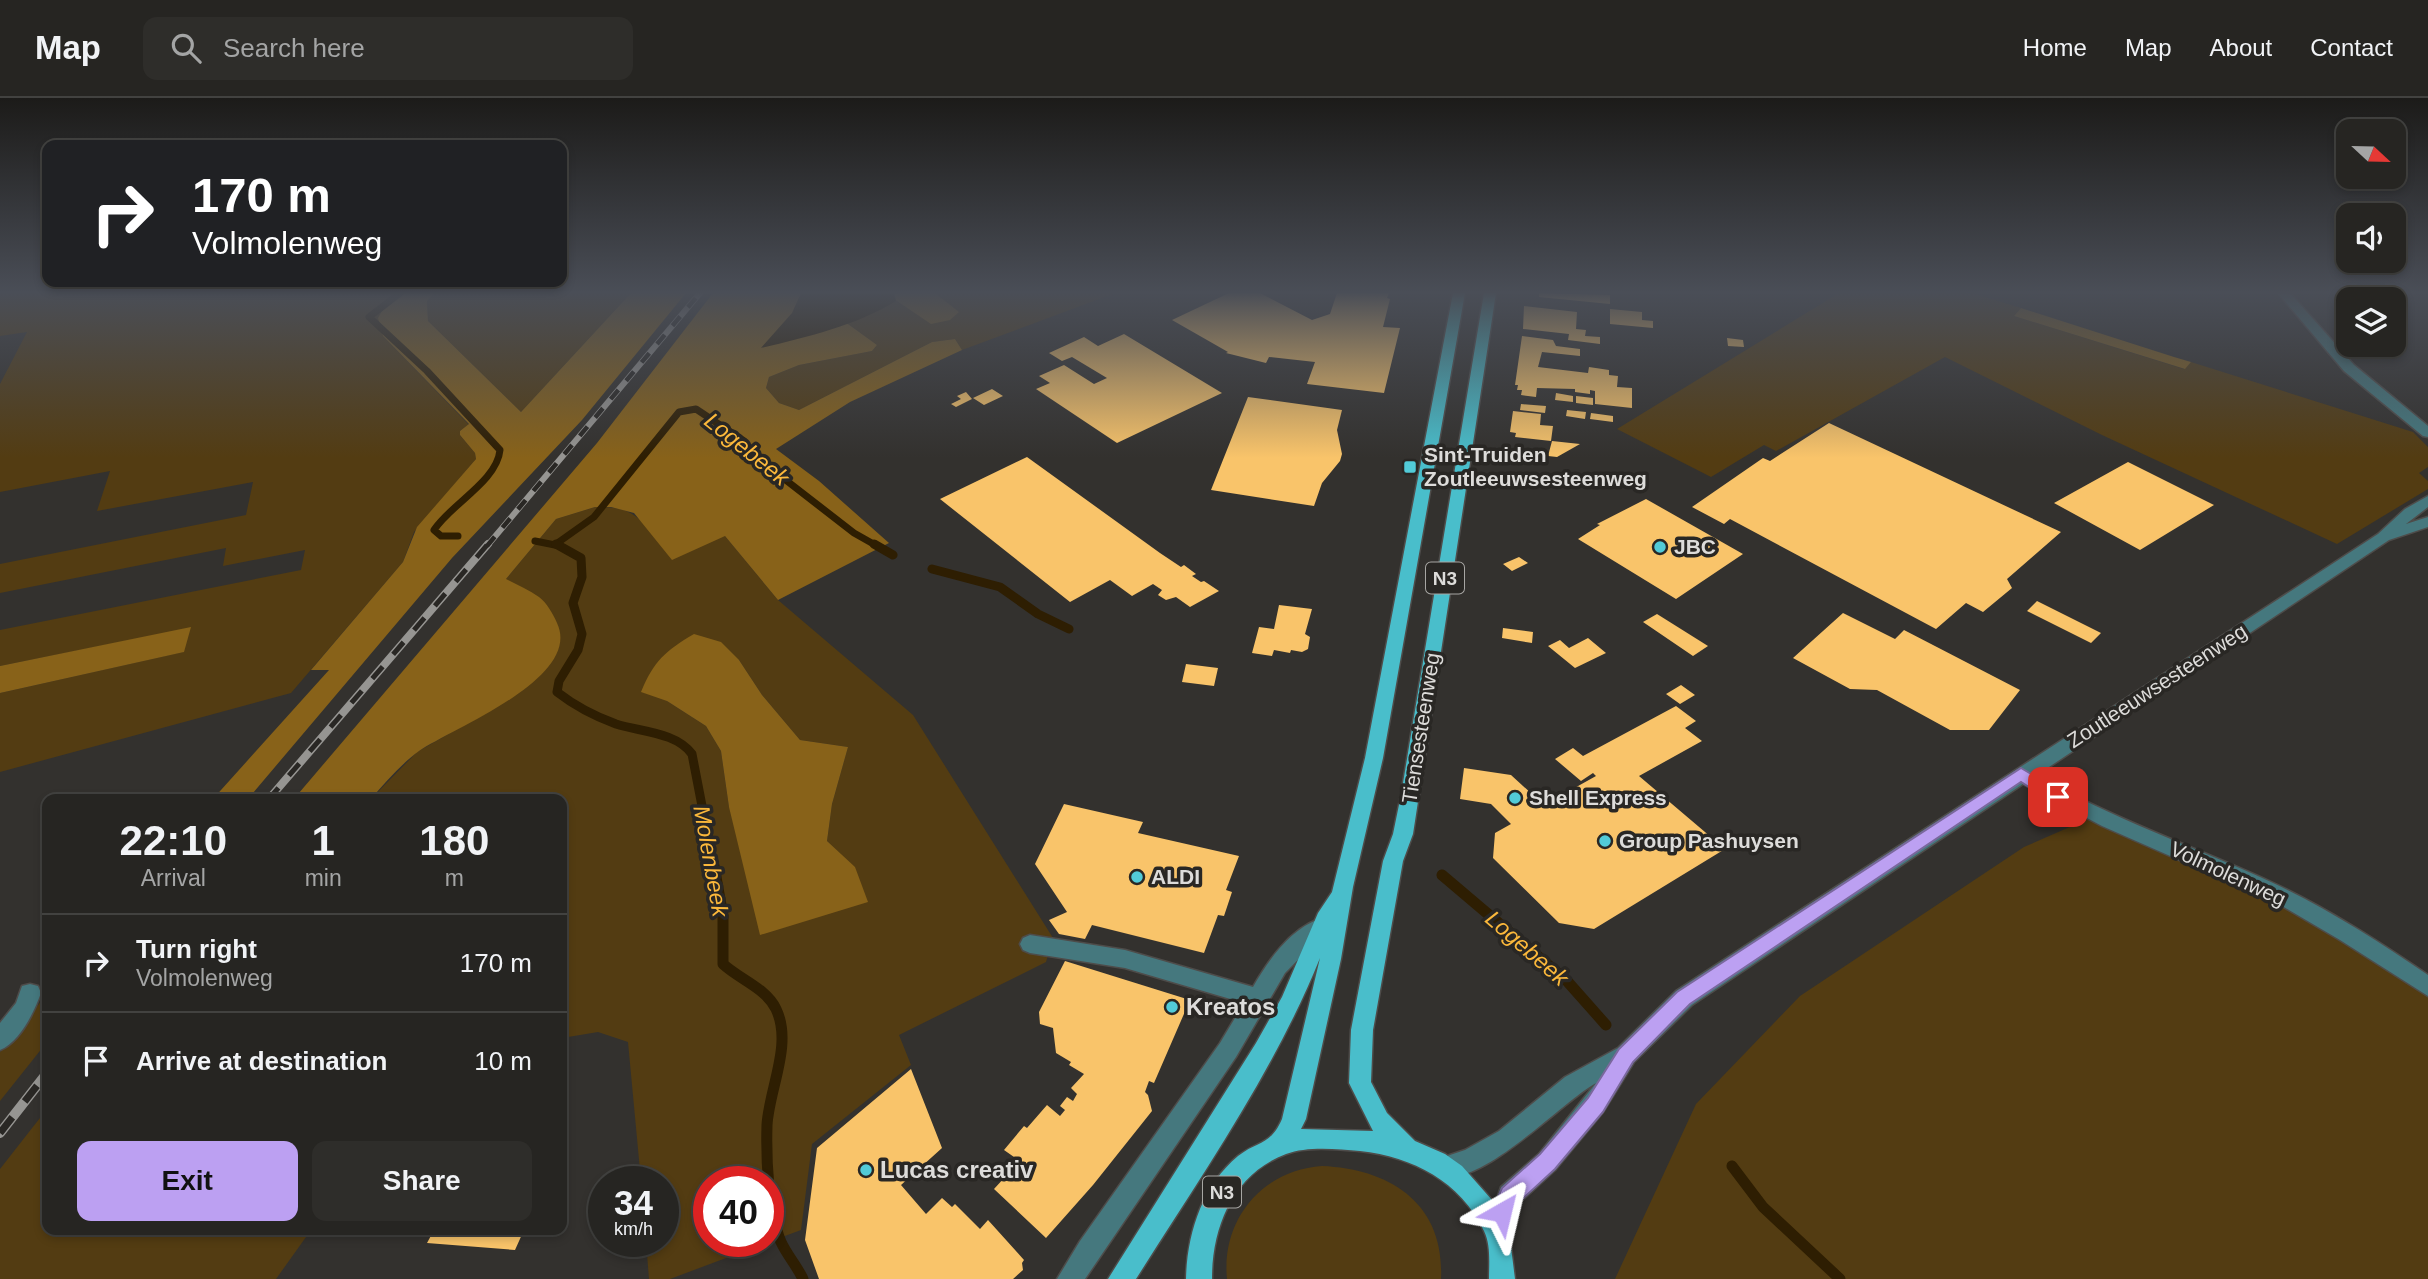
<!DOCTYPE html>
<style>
:root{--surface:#262522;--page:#2e2d2a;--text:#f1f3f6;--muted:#a4a5a5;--line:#424240;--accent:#bca0f2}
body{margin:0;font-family:Arial,sans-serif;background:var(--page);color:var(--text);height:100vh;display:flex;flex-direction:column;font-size:26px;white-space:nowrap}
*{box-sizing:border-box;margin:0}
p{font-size:23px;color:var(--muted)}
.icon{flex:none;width:38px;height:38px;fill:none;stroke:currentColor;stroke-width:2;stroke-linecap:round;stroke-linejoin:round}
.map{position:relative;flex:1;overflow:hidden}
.side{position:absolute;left:42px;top:696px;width:525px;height:441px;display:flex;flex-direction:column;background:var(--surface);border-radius:14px;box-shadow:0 4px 10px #0003,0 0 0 2px var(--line)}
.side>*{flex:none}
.top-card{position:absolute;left:42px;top:42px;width:525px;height:147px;border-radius:14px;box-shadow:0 4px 10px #0003,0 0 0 2px var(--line);background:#202124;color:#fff;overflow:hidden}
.needle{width:46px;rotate:112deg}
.buttons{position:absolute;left:2336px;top:21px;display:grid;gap:14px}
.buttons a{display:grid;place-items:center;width:70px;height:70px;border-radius:14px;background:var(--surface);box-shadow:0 4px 10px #0003,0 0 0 2px var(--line);font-size:35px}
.speed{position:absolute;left:588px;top:1068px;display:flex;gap:14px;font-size:35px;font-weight:700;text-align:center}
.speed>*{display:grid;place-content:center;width:91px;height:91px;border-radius:50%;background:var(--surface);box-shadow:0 4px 10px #0003,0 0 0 2px var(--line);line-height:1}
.speed small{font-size:18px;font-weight:400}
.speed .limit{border:10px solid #d22;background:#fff;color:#111}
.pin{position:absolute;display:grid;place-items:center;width:60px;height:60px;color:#fff;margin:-30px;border-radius:14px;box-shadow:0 4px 10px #0006}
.me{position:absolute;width:77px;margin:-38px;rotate:37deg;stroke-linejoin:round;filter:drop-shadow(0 0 5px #0008)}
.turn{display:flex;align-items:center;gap:24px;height:147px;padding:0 35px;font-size:32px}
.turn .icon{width:91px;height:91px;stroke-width:2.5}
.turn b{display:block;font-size:49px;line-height:60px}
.eta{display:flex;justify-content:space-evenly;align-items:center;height:119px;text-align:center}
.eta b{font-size:42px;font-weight:800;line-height:49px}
.primary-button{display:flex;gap:14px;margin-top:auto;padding:14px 35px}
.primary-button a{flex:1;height:80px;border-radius:14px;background:var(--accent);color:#111;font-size:28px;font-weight:800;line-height:80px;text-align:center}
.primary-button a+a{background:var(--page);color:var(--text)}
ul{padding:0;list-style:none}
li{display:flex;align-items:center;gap:21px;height:98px;padding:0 35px;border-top:2px solid var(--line)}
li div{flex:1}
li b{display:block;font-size:26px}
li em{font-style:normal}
header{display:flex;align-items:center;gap:42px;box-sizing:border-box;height:98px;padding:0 35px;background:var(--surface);border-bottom:2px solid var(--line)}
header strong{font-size:33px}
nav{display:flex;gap:38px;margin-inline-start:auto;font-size:24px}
.search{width:490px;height:63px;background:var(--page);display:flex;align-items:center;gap:18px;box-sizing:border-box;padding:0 24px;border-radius:14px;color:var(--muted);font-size:26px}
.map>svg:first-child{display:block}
</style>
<header>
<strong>Map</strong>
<div class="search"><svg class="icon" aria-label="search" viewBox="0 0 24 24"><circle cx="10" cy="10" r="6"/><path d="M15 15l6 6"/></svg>Search here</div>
<nav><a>Home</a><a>Map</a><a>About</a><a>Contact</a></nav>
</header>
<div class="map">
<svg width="2428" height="1181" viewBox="0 0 2428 1181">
<rect width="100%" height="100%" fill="#33312e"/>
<path fill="#533c12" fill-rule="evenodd" d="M0,195h396l-9,9 -4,34 86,89 -9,6v4l15,18 1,6 -62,73 -11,30 -112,131 -291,79v-79l183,-41 7,-24 -190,38v-36l301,-60 4,-20 -82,16 3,-18 -226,45v-29l246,-49 7,-33 -156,29 13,-40 -110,21v-108l27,-52 -27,4z
M434,195h197l-110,119 -93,-91 -1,-20z
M885,195l22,15 28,-15h180l-153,57 -7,-11 -23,3 -133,68 -20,-7 -13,-15 3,-11 30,-12 73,-14 5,-6 -58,-42z
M1839,195h133l49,15 -7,8 170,53 7,-7 222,70 15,15v20l-9,6 9,8v8l-91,55 -235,-109 -157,-78 -169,94 -12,-6 -53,32 -94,-48z
M595,409c24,0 36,2 52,20l78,9 53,64 135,115 140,223 -7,24 -147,73 12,30 -99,79 -11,86 -131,49h-21l-3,-38h17v-60h-22l-13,-139 -30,-10 -36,6v-238h-192l47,-48 35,-20 54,-153 50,-60zM739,562l23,35 38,45 48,7 -16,57 -5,37 27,26 -125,-60 -8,-56 -15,-25 -39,-25zM709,1083h59v60h-59z
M2088,721l195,88 83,47 62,40v285h-813l81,-175 104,-108 224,-149z
M47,896v48l-47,59v-49z
M47,1011v121h264l-35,49h-276v-110z
M1322,1068c69,3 123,38 119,113h-214c-6,-60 36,-109 95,-113z"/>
<path fill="#886219" d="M396,195h38l-7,8 1,20 93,91 110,-119h55l-104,127 -130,138 -205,242h-35l117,-130h-18l92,-108 14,-35 59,-68 -1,-6 -15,-18v-4l9,-7 -86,-88 -5,-18 9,-16z
M713,195h114l-8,10 58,42 -5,6 -73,14 -30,12 -3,11 13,15 20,7 133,-68 23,-3 7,11 -112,52 -74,47 43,32 70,62 -111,57 -53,-64 -53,24 -38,-47 -23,-6h-16l-39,12 -50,60c11,6 23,11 33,18 8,6 14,17 18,26 26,55 -104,105 -138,128 -18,13 -34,32 -49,49h-77l304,-357z
M885,195h50l24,19 -9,8 -19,4z
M2021,210l153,49 17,5 -6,7 -171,-53z
M191,529l-7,25 -184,41v-27z
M694,536l27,8 18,18 23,35 38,45 48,7 -16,57 -5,37 28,26 13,35 -108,33 -31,-128 -8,-56 -15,-25 -39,-25 -26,-9c13,-31 24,-41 53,-58z"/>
<path fill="#2e1e02" d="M801,195h93l2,8c-41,25 -89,36 -135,47l31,-35z"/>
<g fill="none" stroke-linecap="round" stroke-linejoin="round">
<path stroke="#2e1e02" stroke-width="7" d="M400,195l-31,24 58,54 73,79c-3,31 -49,54 -66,80l7,6h17
M535,443l25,5
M556,446l38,-27 85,-105 17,-3 48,32 12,16 98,76 23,13"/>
<path stroke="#2e1e02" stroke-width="9" d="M556,446l25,14 1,19 -9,26 9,31 -4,16 -19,31 -2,11c18,14 37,24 59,32 25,8 60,8 76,30l22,114
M874,446l19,11
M932,471l68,18 38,27 31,15"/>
<path stroke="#2e1e02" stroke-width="11" d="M714,768l9,50v48c16,15 43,24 53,45 17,35 -7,80 -9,116 -1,33 1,87 14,117 6,13 16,24 22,37
M1442,777l125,106 39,44
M1732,1068l31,41 77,72"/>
</g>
<path fill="#f9c46a" d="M1229,195h31l52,27 18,-6 7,-21h52l-2,5 3,1 -7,28 17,1 -16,65 -77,-9 8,-22 -46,-5 -3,6 -40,-10 2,-1 -56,-32z
M1539,195l71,2v9l-71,-7z
M1524,208l53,6 -1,17 10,1 -1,6 15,1v7l-32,-4 1,-6 -46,-5z
M1610,211l32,3v8l11,1v7l-43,-4z
M1124,236l98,59 -105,50 -81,-54 14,-6 -11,-7 25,-11 30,19 13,-6 -35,-21 -10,4 -13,-8 35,-16 14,9z
M1522,238l31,4 3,6 24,3v7l-38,-4 -4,15 50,6 1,-6 20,3v5l9,1 -1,11 15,1v20l-37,-4v-13l-5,-1v4l-15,-2v-3l-38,-1 -1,9 -15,-2 1,-5h-5l1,-5h-3z
M1727,240l16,2 1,7 -16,-1z
M992,291l11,7 -19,9 -11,-7z
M966,294l6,7 -16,8 -5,-3 10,-5 -4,-3z
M1556,295l17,3v6l-18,-2z
M1576,298l17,2v7l-17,-2z
M1248,299l94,13 -5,20 5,24 -2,7 -18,22 -8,23 -103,-16z
M1521,306l25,2 -1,7 -25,-3z
M1567,312l19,2 -1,7 -19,-3z
M1513,313l28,3 -1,11 13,1 -2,15 -36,-4 1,-4 -6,-1z
M1591,315l22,3v6l-23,-3z
M1829,325l232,109 -54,47 5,9 -29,24 -17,-9 -30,26 -206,-110 -6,5 -32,-17 71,-49 7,3z
M1552,343l28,3 -23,13 -9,-1z
M1027,359l133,96 21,14 3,-2 12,9 -4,2 9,6 3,-1 15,10 -29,16 -14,-10 -10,3 -8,-5 4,-5 -9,-6 -21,12 -22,-16 -40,22 -130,-103z
M2128,364l86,43 -74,45 -86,-47z
M1646,401l97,55 -67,45 -98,-60 22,-14 -3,-1z
M1519,459l9,6 -16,8 -9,-7z
M2037,503l64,32 -10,10 -64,-32z
M1279,507l33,4 -7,25 5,3 -2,12 -6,3 -11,-2 -1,3 -16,-3 -2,6 -20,-3 7,-26 15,2z
M1843,515l52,26 9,-9 116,60 -31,40h-39l-73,-40 -27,-1 -57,-31z
M1657,516l51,32 -15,10 -50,-34z
M1503,530l30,4 -1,11 -30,-5z
M1588,540l18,15 -31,15 -27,-22 12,-6 9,8z
M1186,566l32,4 -4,18 -32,-4z
M1681,587l14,10 -15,9 -14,-10z
M1676,608l20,15 -11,7 17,13 -63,35 86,73 -131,80 -35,-6 -66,-65 2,-25 16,-9 -20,-20 -31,-5 4,-31 47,7 33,30 52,-29 -3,-3 -12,8 -26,-22 18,-11 10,8z
M1064,706l79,18 -5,11 101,23 -13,34 6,2 -8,24 -6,-1 -14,38 -112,-28 -7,14 -26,-5 -10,-14 18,-8 -32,-48z
M1065,863l125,39 -36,83 -5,-2 -4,11 3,3 4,16 -59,74 -47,53 -52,-49 22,-24 -5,-5 3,-3 -10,-7 20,-24 3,2 20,-23 13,11 5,-6 -5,-4 7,-9 6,4 4,-7 -6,-6 13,-14 -15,-9 2,-3 -15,-9 -3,-25 -13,-4 -1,-12z
M911,971l31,79 -41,37 25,29 16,-16 10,9 3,-3 25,25 8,-9 36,40 -2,3 1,7 -10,9h-194l-14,-39 12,-92z
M434,1132h90l-9,20 -88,-7z"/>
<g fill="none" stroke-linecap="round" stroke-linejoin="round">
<defs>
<path id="minor" d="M2278,195h12l64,72 74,61v11l-5,-1 -79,-65z
M2428,398v11l-22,17 22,-7v10l-39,13 -352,235c75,44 156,71 234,107 56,26 107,59 157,93v21l-88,-56 -63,-37 -175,-77 -79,-42 -331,221 -58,57 -31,50 -48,58 -35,32 -14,38 -9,3 -9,-3 -3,-9 16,-44 38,-33 57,-71c-36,20 -117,108 -158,92l-4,-8 4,-8 27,-9 34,-19 66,-54 53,-29 58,-57 595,-387 107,-70 27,-25z
M1319,821l7,3 3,6 -44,45 -49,84 -151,222h-28l23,-38 140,-198 24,-40 -119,-35 -95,-15 -7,-3 -3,-6 3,-6 7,-3 95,15 128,37c15,-26 36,-57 66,-68z
M30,886l8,2 3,7c-7,19 -21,49 -41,57v-27l16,-20 6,-17z"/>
<path id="major" d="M1453,195h12l-82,465 -30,129 -12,72 -35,160 -5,10 72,2 -24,-48 2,-53 32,-169 10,-27 8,-39 83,-502h12l-77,502 -6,39 -10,27 -30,169 -2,52 16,31 28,28 30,13 17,12 30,34 17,31 6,48h-26c0,-15 2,-34 -5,-48 -24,-50 -71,-74 -124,-80 -23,-2 -53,-5 -74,3 -53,20 -74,73 -74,125h-26c1,-45 16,-93 52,-123 21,-16 32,-10 44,-37l38,-161c-46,114 -119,218 -184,321h-28l148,-236 26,-46 36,-84 14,-21 33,-134z"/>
</defs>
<use href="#minor" stroke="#4e4c4a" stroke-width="3"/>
<use href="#major" stroke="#4e4c4a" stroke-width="3"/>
<use href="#minor" fill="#45787e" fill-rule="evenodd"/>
<use href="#major" fill="#49becb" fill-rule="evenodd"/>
<defs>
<path id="rail-far2" d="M487,448l213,-253"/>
<path id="rail-far1" d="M268,702l220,-256"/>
<path id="rail" d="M0,1035l47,-60"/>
</defs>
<use href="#rail-far2" stroke="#969592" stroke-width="6"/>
<use href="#rail-far1" stroke="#969592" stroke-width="8"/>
<use href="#rail" stroke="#969592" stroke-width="10"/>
<use href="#rail-far2" stroke="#292724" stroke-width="4.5" stroke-dasharray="12" stroke-linecap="butt"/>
<use href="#rail-far1" stroke="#292724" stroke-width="5" stroke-dasharray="16" stroke-linecap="butt"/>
<use href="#rail" stroke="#292724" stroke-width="7" stroke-dasharray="20" stroke-linecap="butt"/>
</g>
<linearGradient id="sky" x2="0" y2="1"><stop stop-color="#1c1b19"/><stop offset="0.54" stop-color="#4a4e57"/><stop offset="1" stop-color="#4a4e57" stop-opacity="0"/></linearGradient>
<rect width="2428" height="360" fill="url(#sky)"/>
<path fill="#bca0f2" stroke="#7a689d" stroke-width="2" d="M2021,670l43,25 3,4 -3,5h-12l-31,-20 -331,222 -57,58 -30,50 -48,57 -37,34 -8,17 -8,3 -8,-3 -3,-8 11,-24 38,-34 48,-56 31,-49 58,-57z"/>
<g fill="#52cbd8" stroke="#292724" stroke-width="2.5">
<rect x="1403" y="362" width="14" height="14" rx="3.5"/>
<circle cx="1660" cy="449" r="7"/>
<circle cx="1515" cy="700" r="7"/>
<circle cx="1605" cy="743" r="7"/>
<circle cx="1137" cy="779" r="7"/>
<circle cx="1172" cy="909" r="7"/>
<circle cx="866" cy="1072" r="7"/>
</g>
<g text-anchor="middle" stroke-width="7" stroke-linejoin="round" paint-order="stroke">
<g fill="#292724" stroke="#a7a6a3" stroke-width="2">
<rect x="1426" y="464.5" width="38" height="31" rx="5"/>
<rect x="1203" y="1078.5" width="38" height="31" rx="5"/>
</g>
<g font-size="19" font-weight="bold" fill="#dddcda">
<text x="1445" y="487">N3</text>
<text x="1222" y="1101">N3</text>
</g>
<g font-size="21" font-weight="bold" fill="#dddcda" stroke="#292724" text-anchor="start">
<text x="1424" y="364">Sint-Truiden<tspan x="1424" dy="24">Zoutleeuwsesteenweg</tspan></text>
<text x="1674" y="456">JBC</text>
<text x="1529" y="707">Shell Express</text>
<text x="1619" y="750">Group Pashuysen</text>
<text x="1151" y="786">ALDI</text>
</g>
<g font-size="21" fill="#dddcda" stroke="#292724">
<text transform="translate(2157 588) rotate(-33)" y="7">Zoutleeuwsesteenweg</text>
<text transform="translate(1421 630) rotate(-81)" y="7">Tiensesteenweg</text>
<text transform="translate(2228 776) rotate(25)" y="7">Volmolenweg</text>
</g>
<g font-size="23" font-style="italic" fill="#fbb83b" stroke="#292724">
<text transform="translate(747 351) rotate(39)" y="8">Logebeek</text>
<text transform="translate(711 763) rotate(80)" y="8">Molenbeek</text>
<text transform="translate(1527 850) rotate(41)" y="8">Logebeek</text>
</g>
<g font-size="24" font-weight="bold" fill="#dddcda" stroke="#292724" text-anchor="start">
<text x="1186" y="917">Kreatos</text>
<text x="880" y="1080">Lucas creativ</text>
</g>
</g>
</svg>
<div class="buttons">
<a><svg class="needle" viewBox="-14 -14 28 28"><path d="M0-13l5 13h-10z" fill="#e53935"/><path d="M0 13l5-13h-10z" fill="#a4a5a5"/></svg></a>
<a><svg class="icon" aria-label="sound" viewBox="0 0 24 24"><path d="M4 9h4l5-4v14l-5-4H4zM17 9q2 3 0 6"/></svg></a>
<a><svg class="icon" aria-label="layers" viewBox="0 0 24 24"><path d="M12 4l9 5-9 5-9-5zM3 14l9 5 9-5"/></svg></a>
</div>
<div class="speed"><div>34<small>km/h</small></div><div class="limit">40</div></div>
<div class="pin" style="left:2058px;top:699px;background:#d93025"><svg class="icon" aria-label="arrive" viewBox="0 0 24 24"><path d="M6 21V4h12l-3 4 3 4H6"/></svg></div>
<svg class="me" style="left:1502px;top:1114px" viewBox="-20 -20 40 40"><path d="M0-17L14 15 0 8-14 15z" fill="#bca0f2" stroke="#fff" stroke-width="4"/></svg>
<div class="top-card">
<div class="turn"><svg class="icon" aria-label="right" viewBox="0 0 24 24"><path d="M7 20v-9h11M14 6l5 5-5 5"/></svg><div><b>170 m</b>Volmolenweg</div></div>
</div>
<section class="side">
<div class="eta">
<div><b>22:10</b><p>Arrival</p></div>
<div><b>1</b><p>min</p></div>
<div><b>180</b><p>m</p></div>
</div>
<ul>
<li><svg class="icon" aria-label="right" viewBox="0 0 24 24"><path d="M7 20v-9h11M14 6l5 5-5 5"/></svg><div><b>Turn right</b><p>Volmolenweg</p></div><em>170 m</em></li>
<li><svg class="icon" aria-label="arrive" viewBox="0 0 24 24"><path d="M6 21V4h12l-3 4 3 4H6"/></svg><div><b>Arrive at destination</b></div><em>10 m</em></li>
</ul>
<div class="primary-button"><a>Exit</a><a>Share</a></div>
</section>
</div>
